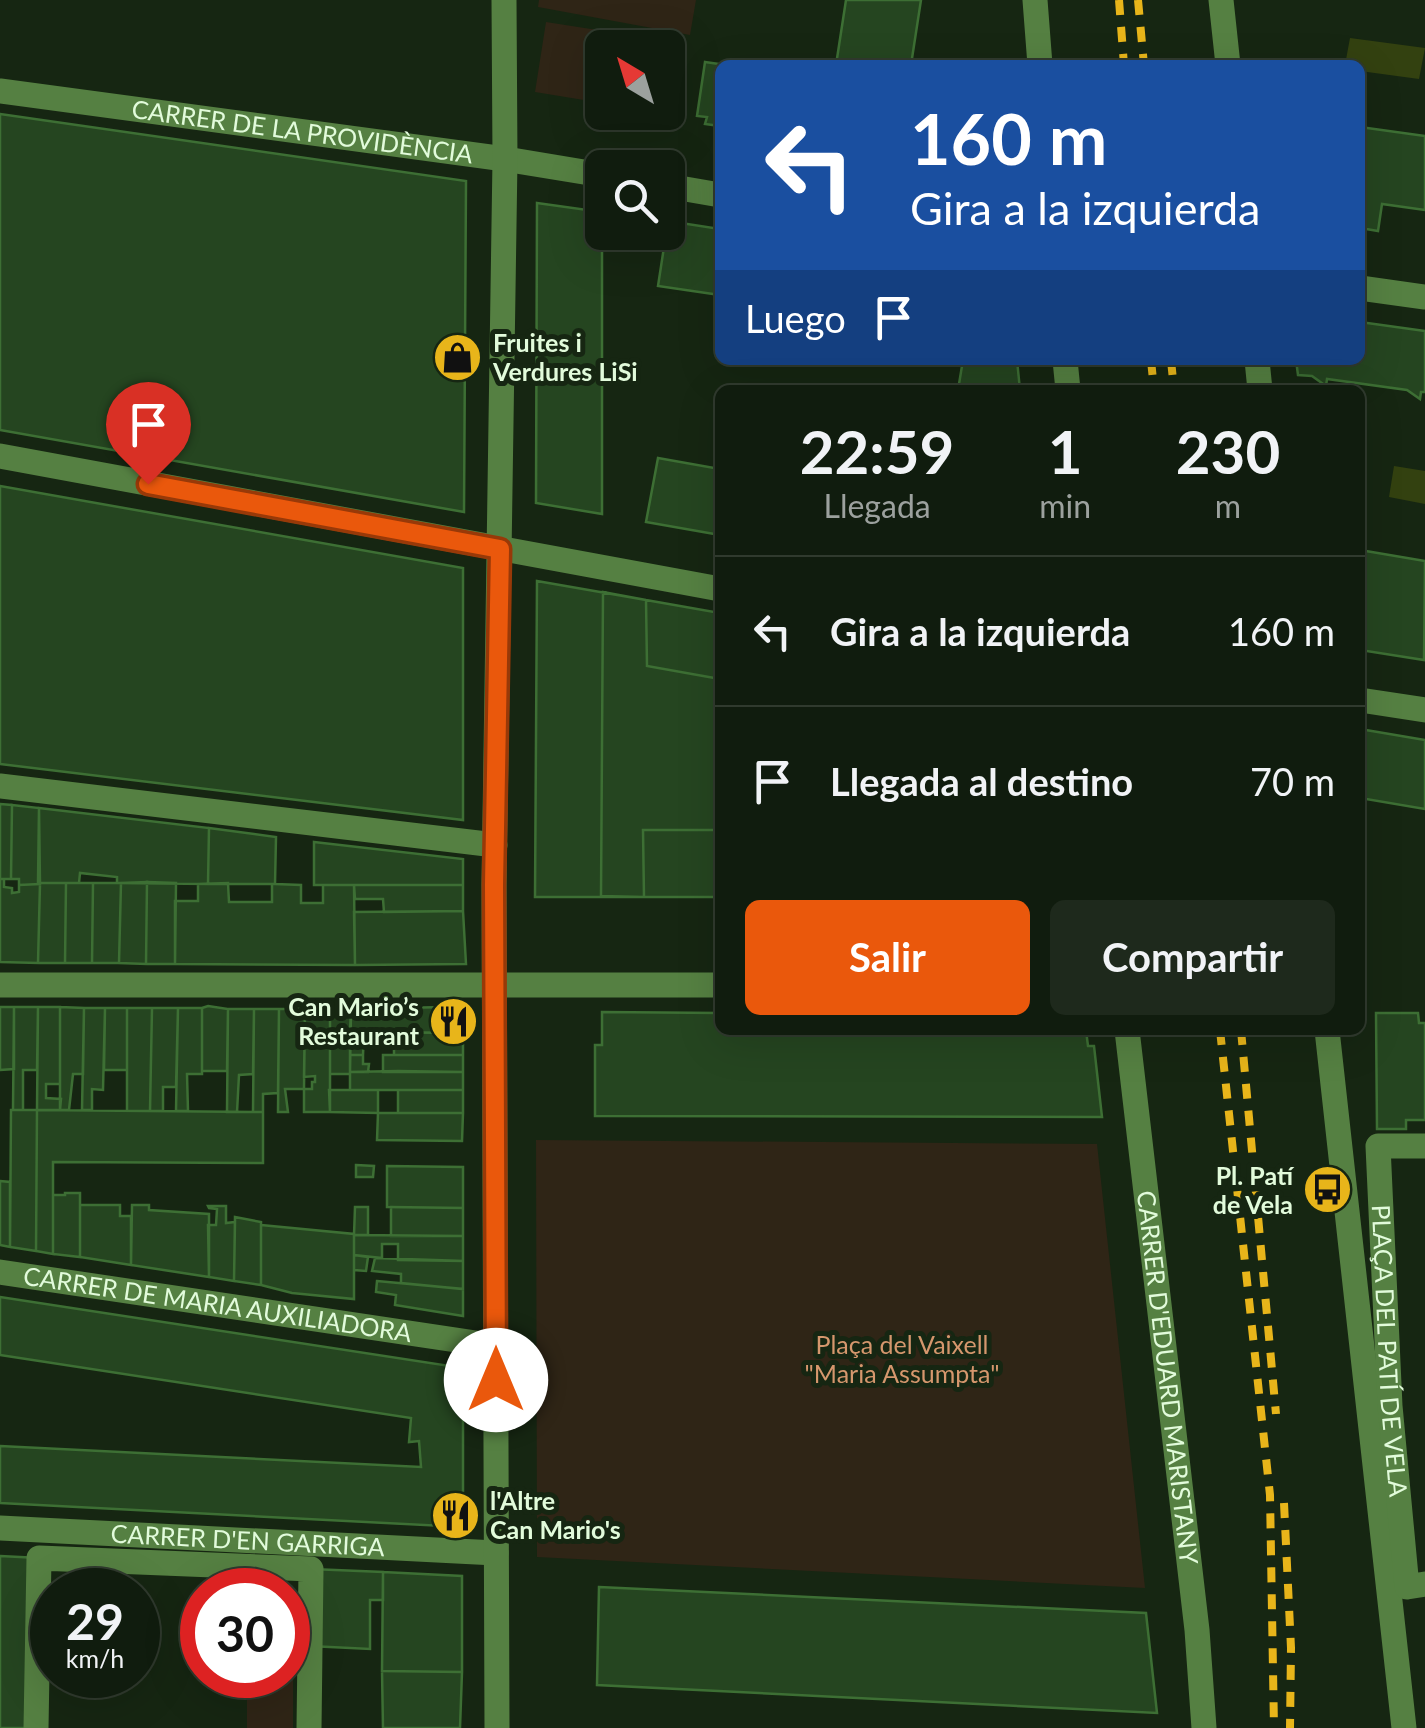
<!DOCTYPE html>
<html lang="es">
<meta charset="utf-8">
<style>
:root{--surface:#101c0e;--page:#1e291c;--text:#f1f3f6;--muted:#9ca19e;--line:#303a2e;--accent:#ea580c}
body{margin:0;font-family:Lato,sans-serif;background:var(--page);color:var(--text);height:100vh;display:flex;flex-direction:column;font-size:38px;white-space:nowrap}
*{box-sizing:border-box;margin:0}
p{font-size:32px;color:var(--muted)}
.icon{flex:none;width:55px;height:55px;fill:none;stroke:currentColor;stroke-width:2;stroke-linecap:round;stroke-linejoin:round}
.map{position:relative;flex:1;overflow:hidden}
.side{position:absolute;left:715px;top:385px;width:650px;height:650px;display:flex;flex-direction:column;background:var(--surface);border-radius:15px;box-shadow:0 10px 40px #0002,0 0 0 2px var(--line)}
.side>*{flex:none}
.guide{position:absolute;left:715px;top:60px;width:650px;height:305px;border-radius:15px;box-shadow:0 10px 40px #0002,0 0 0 2px var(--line);background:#1a4fa0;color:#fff;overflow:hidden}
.needle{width:65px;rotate:322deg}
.buttons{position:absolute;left:585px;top:30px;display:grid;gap:20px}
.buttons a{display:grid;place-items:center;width:100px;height:100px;border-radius:15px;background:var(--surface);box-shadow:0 10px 40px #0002,0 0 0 2px var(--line);font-size:50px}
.speed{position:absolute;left:30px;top:1568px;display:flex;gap:20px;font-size:50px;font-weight:700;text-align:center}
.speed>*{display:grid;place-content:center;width:130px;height:130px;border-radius:50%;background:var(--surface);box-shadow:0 10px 40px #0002,0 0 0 2px var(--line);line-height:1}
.speed small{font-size:25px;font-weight:400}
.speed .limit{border:15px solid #d22;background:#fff;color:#111}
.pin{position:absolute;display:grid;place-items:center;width:85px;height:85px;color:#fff;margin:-102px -42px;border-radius:50% 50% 50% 0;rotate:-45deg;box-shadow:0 0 10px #0007}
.pin .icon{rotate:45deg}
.me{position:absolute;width:110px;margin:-55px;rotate:0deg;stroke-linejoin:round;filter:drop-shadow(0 0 8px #0008)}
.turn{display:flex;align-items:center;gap:35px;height:210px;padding:0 30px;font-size:45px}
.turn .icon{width:130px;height:130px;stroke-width:2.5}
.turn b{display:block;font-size:70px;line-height:85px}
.then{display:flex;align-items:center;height:95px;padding:0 30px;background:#0003;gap:20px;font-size:38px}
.eta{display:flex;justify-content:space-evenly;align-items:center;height:170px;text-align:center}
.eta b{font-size:60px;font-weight:700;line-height:70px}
.cta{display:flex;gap:20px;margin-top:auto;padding:20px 30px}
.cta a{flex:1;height:115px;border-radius:15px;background:var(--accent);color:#fff;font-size:40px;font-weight:700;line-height:115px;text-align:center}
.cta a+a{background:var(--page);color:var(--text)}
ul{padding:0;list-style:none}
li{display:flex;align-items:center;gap:30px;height:150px;padding:0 30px;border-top:2px solid var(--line)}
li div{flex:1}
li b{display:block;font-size:38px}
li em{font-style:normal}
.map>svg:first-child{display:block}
</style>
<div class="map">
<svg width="1425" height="1728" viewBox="0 0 1425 1728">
<rect width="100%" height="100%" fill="#162612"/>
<path fill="#2f2516" d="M539,0h157l-6,35 -152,-28z
M546,22l141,22 -12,71 -16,-2 9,-1v-64h-66v55l-67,-11z
M536,1140l561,4 48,444 -608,-31z
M288,1665h5v63h-46v-53h41z"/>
<path fill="#334110" d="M1350,38l75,10 -6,31 -59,-8v-6h-15z
M1394,466l31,5v33l-36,-7z"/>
<path fill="#254520" stroke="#3d6f34" stroke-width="2.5" d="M846,0h75l-10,65h-75z
M705,62l21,3h-6v61l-15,-2 2,-7 -10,-1z
M0,114l466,67 -2,331 -464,-82z
M1360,127l65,9v74l-43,-6 -4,27 -18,-3z
M537,203l65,9v302l-66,-11z
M668,221l52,8v66l-62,-9z
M1360,322l65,9v61h-4l-1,7 -13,-9 -80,-11 -1,7 -14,-10 -14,-1 -2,-15h64z
M963,360h54l3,30h-62z
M658,458l62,11v66l-74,-13z
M0,486l463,82v252l-463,-56z
M1360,550l65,11 -1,99 -64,-10z
M537,581l109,19 -43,-8 -2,304 43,1h-109z
M603,592l43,8 1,66 73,13v151h-77l1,67 -43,-1z
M646,600l74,13v66l-73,-13z
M1360,729l65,11v69l-65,-11z
M0,804l12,1 -1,74h-11z
M12,805l27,3 1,76 -21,1v-6h-8z
M39,808l170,20 -1,56 -91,-1v-6l-37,-4 -1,10h-41z
M209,828l67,9 -1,47h-67z
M643,830h77v67h-76z
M314,842l149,17v26h-149z
M0,879h4v8l8,1v5l7,-1v-7l21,-1 -2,79 -38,-1z
M147,882l-1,82 -27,-1 2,-80z
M147,882l29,1 -1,81h-29z
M40,883h26l-1,80h-27z
M66,883h27l-1,80h-27z
M93,883h28l-2,80h-27z
M228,883l1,19h43v-18h3l26,1v18h22v-18h31l1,80 -180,-1v-63h23v-17z
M354,885h109v26l-79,1 -1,-13h-28z
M463,911l3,53 -111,1 -1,-53z
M208,1006l20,3 -1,62h-25v-63z
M0,1007h14v62l-14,1z
M14,1007h24l-1,63h-14v40h-10z
M38,1007h22v77h-14v14l15,1 -1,11h-23z
M60,1007l24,1 -1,66h-10l-4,36h-9z
M446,1007h19l-2,26 -113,-1 1,-23z
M84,1008h21l-2,82 -11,-1v21h-10z
M105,1008h22v62h-23z
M127,1008h25l-2,103h-23z
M152,1008h26l-2,79h-13v24h-13z
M178,1008h24v66h-15l1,37h-12z
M228,1009h26l-1,65 -14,1 -2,37h-10z
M254,1009h25l-1,84 -15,1v18h-10z
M279,1009h26l-1,80h-19l3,23h-10z
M305,1009h25v103h-26v-23h8v-7h3v-6l-11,1z
M330,1009h21l-1,65h-20z
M602,1012l118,1v17h366l2,16h6l8,71 -507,-1v-71h7z
M1376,1013h42l1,10h6v97h-19v9h-29z
M350,1032h14l-1,23h-13z
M383,1032l80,1v22h-69v-13h-10z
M350,1055h13v9h6l-1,8h-18z
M383,1055h80v17h-80z
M398,1071l65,1v18h-113v-18z
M329,1090h49v23l-48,-1z
M398,1090h65v23h-65z
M11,1110h26l-1,141 -26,-4z
M37,1110l226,2v51l-210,-1v92l-17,-3z
M378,1113h85l-1,28 -85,-1z
M356,1165l18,1 -1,11h-17z
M387,1166l76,1v41l-76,-1z
M0,1181l10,1v65l-10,-2z
M65,1193h15v64l-27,-3v-59h12z
M80,1205h40v11h11v49l-51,-8z
M132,1205h17v5l60,4v63l-78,-12z
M208,1206h18v17l9,-1 -1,59 -25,-4 -1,-52h8l1,-16 -8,-1z
M355,1207h13v28h-14z
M391,1207l72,1v28h-72z
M235,1217l26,5v63l-27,-4z
M261,1225l93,9v65l-62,-6 -31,-8z
M354,1235l109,1v25l-65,-1v-16h-16v14l-28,-3z
M354,1255l14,2 -2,14 -12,-1z
M375,1258l88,3v28l-62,-6v-9l-29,-3z
M377,1281l86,8v27l-68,-11 1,-10 -20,-3z
M0,1297l463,71v159l-463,-24v-57l421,21 -2,-26 -10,1 2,-24 -411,-63z
M0,1556l39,2 -3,170h-36z
M311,1569l72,3v28h-13v49l-60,-3z
M383,1572l79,4v96l-80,-1z
M599,1587l547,26 11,100 -560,-28z
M382,1671l80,1 -2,56h-77z"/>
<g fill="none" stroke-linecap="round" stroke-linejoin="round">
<g stroke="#558042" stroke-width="25">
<path d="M1035,0l5,65"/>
<path d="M1221,0l7,65"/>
<path id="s1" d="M0,91l505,68 97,16"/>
<path d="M668,186l52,9"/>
<path d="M1360,288l65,9"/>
<path d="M1065,360l3,30"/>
<path d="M1257,360l3,30"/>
<path d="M0,456l720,133"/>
<path d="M1360,700l65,10"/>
<path d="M0,786l495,59"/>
<path d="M0,985h720"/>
<path id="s2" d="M1127,1030l70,600 7,98"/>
<path d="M1327,1030l77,698"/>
<path id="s3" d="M1425,1146h-47l12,260 17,181 18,-3"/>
<path id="s4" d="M0,1272l496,74"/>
<path id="s5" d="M0,1528l496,25"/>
<path d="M36,1728l3,-170 272,11 -2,159"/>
<path d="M497,1728l-3,-843 11,-726 -1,-159"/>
</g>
<path stroke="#e8b51a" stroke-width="8" stroke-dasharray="15 12" stroke-linecap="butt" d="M1119,0l5,65
M1138,0l6,65
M1151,360l3,30
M1171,360l3,30
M1220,1030l50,465 4,233
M1241,1030l35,384
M1284,1503l7,145 -1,80"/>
</g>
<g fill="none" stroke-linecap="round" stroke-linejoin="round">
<defs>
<path id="route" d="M148,484l352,65 -6,336 2,495"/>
</defs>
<use href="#route" stroke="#983908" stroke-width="25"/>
<use href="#route" stroke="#ea580c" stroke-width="18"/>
</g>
<defs>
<symbol id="shop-disc" viewBox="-11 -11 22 22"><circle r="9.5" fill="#e8b51a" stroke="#162612"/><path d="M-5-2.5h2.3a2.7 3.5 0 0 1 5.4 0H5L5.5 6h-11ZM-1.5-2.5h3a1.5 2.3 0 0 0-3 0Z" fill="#111"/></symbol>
<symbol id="restaurant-disc" viewBox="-11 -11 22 22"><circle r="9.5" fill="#e8b51a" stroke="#162612"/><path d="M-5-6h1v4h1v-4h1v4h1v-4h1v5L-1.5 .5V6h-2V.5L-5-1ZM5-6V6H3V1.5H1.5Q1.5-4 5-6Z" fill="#111"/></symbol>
<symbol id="bus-disc" viewBox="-11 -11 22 22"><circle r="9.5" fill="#e8b51a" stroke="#162612"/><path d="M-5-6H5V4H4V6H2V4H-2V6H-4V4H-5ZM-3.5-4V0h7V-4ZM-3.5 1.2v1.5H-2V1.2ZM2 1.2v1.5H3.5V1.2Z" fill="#111"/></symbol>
</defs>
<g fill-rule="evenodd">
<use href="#shop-disc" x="430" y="330" width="55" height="55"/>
<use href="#restaurant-disc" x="426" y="994" width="55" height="55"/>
<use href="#bus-disc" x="1300" y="1162" width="55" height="55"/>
<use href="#restaurant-disc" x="428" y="1488" width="55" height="55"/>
</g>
<g text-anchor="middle" stroke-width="10" stroke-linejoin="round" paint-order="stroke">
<g font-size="25" fill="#e2fbdb" stroke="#162612">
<text dy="9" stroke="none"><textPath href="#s1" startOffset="305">CARRER DE LA PROVIDÈNCIA</textPath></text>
<text dy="9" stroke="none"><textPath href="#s4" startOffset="220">CARRER DE MARIA AUXILIADORA</textPath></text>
<text dy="9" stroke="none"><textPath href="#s3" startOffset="252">PLAÇA DEL PATÍ DE VELA</textPath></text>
<text dy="9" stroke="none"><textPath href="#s2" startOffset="350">CARRER D'EDUARD MARISTANY</textPath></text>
<text dy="9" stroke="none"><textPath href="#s5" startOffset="248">CARRER D'EN GARRIGA</textPath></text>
</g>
<g font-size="25" font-weight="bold" fill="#e2fbdb" stroke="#162612" text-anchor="start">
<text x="493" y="352">Fruites i<tspan x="493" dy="29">Verdures LiSi</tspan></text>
<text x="419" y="1016" text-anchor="end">Can Mario’s<tspan x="419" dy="29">Restaurant</tspan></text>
<text x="1293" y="1185" text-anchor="end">Pl. Patí<tspan x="1293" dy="29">de Vela</tspan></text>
<text x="490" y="1510">l'Altre<tspan x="490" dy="29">Can Mario's</tspan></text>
</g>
<g font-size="25" fill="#d5976d" stroke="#162612">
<text x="902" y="1354">Plaça del Vaixell<tspan x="902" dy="29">"Maria Assumpta"</tspan></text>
</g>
</g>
</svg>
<div class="buttons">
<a><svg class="needle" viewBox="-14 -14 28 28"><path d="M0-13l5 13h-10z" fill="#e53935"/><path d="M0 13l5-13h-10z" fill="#9ca19e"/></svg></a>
<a><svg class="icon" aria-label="search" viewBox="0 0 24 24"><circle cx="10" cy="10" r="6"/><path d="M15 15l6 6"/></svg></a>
</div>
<div class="speed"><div>29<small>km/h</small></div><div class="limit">30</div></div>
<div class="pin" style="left:148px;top:484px;background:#d93025"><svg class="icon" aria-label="arrive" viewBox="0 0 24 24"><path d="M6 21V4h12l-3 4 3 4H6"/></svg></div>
<svg class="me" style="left:496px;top:1380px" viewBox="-20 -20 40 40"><circle r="19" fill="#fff"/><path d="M0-13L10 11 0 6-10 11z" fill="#ea580c"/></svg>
<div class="guide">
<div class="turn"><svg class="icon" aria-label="left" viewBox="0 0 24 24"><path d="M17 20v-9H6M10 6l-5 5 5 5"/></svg><div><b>160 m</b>Gira a la izquierda</div></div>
<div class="then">Luego<svg class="icon" aria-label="arrive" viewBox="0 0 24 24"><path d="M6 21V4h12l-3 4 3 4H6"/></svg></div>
</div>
<section class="side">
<div class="eta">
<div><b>22:59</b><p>Llegada</p></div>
<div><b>1</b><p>min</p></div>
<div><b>230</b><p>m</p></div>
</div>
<ul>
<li><svg class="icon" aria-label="left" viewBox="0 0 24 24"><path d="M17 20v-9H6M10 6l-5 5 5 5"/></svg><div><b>Gira a la izquierda</b></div><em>160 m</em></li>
<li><svg class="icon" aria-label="arrive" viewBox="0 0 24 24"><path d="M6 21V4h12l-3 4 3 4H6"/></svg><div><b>Llegada al destino</b></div><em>70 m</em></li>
</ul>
<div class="cta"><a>Salir</a><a>Compartir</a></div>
</section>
</div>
